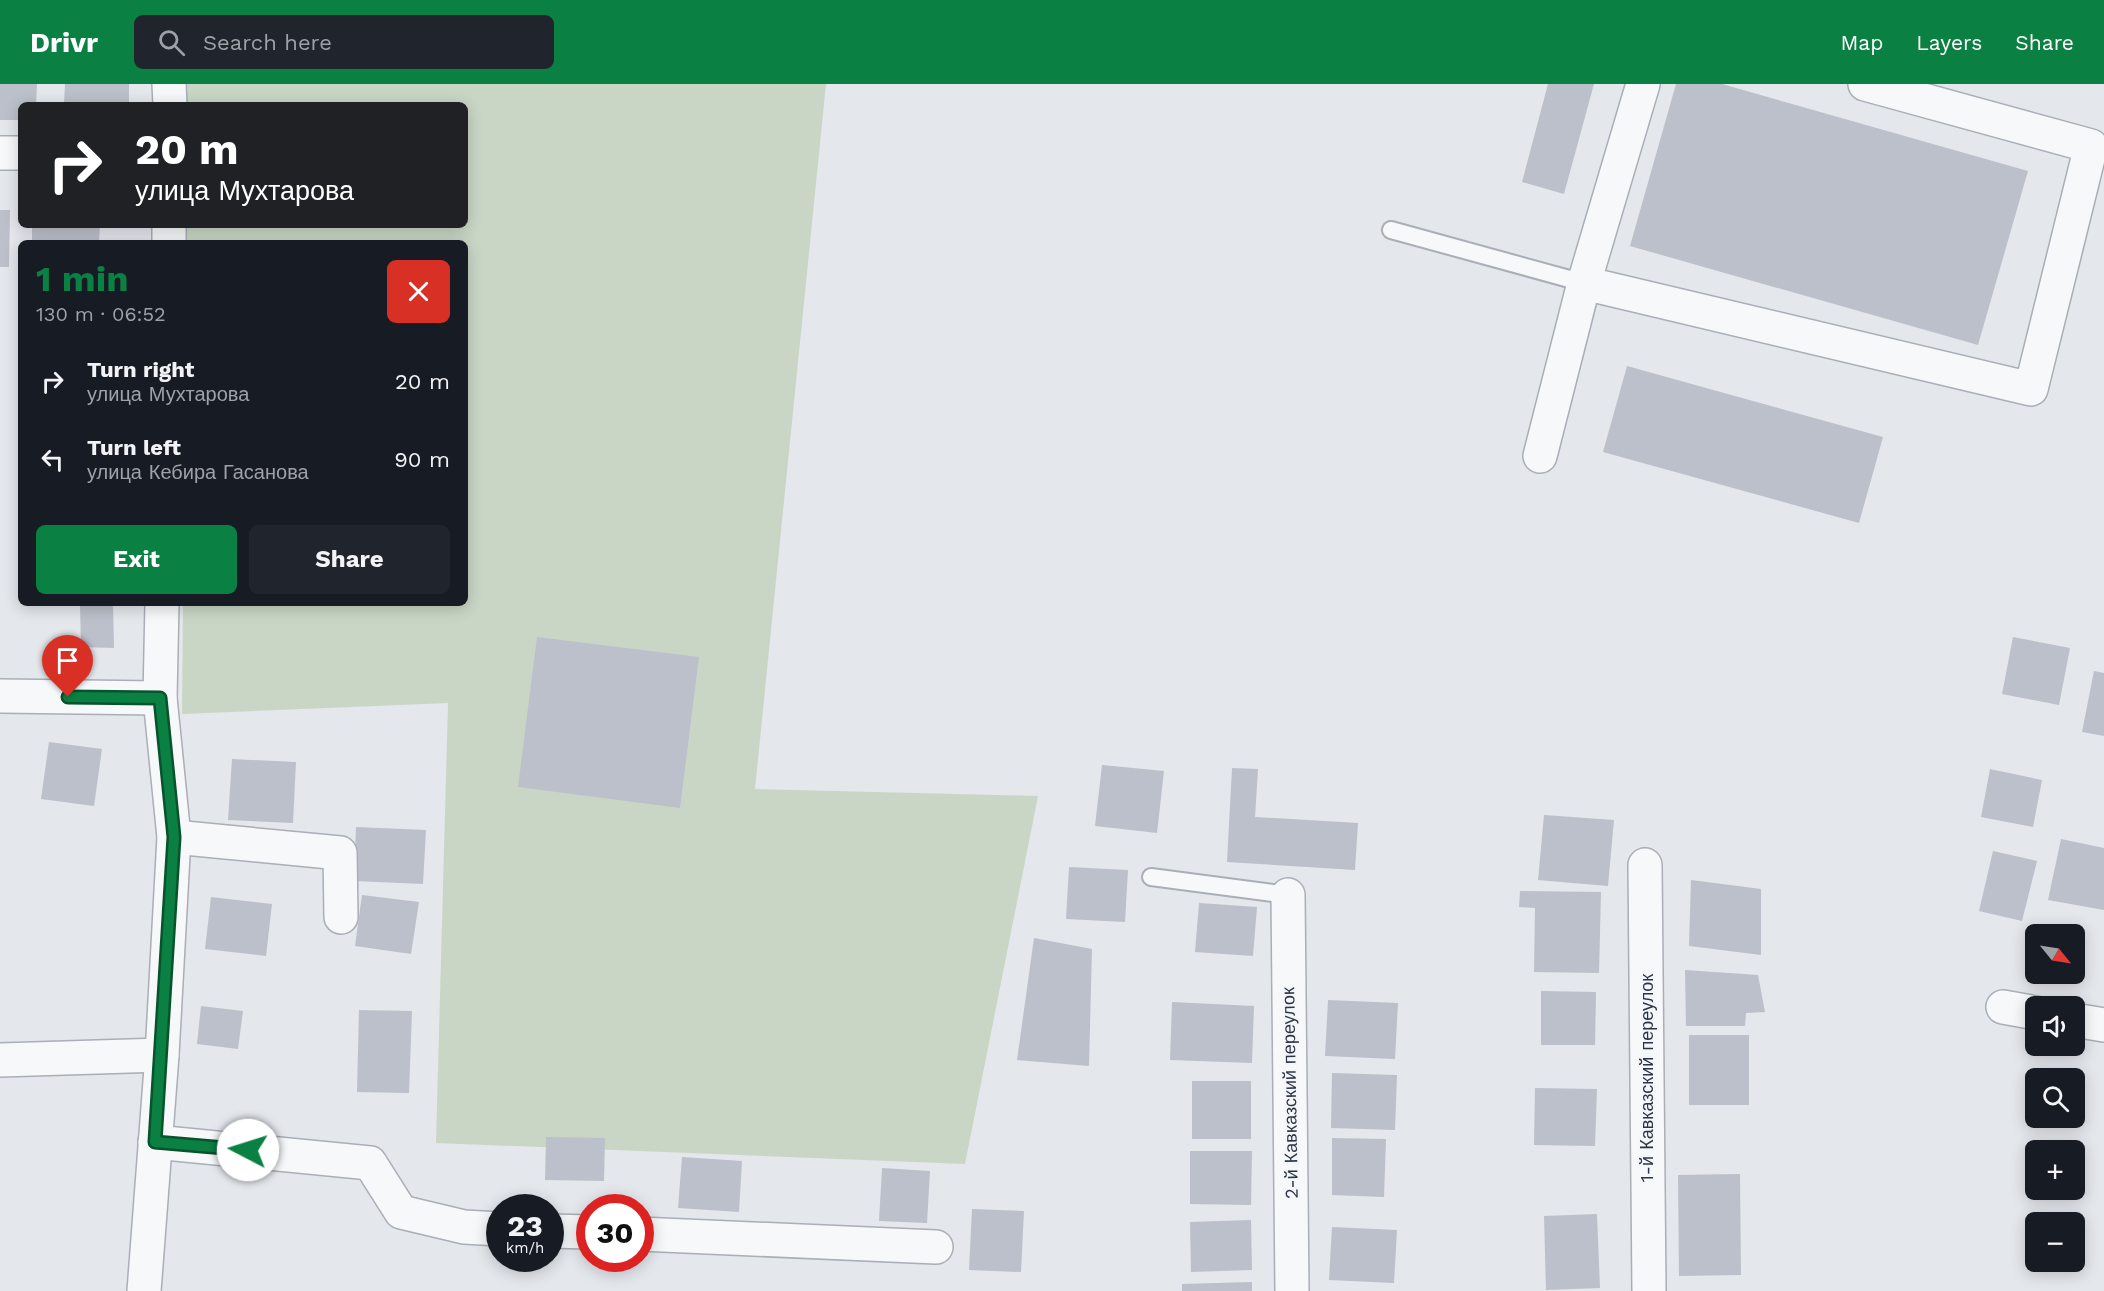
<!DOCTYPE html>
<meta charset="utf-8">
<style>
:root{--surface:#171b24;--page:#20242c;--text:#f1f3f6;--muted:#9ea1a6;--accent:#0b8043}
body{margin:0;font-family:"Work Sans",sans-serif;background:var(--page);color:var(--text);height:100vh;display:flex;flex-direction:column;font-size:22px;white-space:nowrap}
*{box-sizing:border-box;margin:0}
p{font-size:20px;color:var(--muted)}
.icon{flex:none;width:33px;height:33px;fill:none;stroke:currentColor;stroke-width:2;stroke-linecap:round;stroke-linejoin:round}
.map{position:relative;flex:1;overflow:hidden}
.drawer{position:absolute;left:18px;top:156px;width:450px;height:366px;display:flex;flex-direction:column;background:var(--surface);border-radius:9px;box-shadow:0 3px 15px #0003}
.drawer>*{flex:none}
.hud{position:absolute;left:18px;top:18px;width:450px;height:126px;border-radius:9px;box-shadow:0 3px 15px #0003;background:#202124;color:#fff;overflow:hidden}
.needle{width:39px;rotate:120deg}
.buttons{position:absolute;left:2025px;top:840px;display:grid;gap:12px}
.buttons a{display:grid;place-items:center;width:60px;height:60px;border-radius:9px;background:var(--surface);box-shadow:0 3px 15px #0003;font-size:30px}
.speed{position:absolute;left:486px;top:1110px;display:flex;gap:12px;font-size:30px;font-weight:700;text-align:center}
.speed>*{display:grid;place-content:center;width:78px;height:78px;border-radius:50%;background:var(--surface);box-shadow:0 3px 15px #0003;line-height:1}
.speed small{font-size:15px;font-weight:400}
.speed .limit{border:9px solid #d22;background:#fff;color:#111}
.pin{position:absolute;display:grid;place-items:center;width:51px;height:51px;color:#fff;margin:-62px -26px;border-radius:50% 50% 50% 0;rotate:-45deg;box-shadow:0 0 6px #0007}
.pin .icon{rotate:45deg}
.me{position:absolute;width:66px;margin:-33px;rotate:275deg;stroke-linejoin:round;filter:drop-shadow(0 0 4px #0008)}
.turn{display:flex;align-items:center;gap:21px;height:126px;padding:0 18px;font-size:27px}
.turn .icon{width:78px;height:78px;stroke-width:2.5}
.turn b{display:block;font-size:42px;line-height:51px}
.round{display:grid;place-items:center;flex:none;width:63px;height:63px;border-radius:9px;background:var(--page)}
.overview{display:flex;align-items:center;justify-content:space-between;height:102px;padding:0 18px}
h1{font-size:36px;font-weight:700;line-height:45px;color:var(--accent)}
.cta{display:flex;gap:12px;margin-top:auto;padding:12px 18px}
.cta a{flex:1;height:69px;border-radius:9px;background:var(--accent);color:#fff;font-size:24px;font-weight:700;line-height:69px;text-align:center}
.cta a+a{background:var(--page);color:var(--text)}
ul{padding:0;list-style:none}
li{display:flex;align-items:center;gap:18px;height:78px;padding:0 18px}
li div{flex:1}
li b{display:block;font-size:22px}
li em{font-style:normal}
header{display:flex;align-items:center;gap:36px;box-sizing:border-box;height:84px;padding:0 30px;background:var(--accent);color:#fff}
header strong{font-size:28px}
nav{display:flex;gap:33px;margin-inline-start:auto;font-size:21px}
.search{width:420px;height:54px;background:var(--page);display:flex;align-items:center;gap:15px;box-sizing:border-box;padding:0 21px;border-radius:9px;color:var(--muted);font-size:22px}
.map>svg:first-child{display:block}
</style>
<header>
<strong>Drivr</strong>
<div class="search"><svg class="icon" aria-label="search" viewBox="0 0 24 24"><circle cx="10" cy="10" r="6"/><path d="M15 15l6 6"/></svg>Search here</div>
<nav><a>Map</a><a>Layers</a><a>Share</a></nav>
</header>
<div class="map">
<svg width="2104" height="1207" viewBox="0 0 2104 1207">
<rect width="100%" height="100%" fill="#e4e7ec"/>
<path fill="#c9d6c5" d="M185,0h641l-71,705 283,7 -73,368 -529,-21 12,-440 -266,11 1,-111h282v-360h-280v-18h280v-120h-280z"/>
<path fill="#bbc0ca" d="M0,0h37l-1,21h-15v15h-21z
M65,0h64v21h-65z
M1548,0h46l-30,110 -42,-12z
M1676,0h46l306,87 -50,174 -348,-99z
M0,126h10l-1,57h-9z
M32,141h68l-1,18h-67z
M1627,282l256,71 -24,86 -256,-71z
M80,519h33l1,45 -33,-1z
M537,553l162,20 -19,151 -162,-21z
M2013,553l57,11 -11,57 -57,-11z
M2094,587l10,2v63l-22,-4z
M49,658l53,7 -8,57 -53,-7z
M232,675l64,3 -3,61 -65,-3z
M1102,681l62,6 -7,62 -62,-7z
M1232,684l26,1 -3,48 103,6 -3,47 -128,-8z
M1990,685l52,11 -9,47 -52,-10z
M1544,731l70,5 -6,66 -70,-6z
M356,743l70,3 -3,54 -69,-3z
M2061,755l43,9v62l-56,-10z
M1993,767l44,10 -15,60 -43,-10z
M1069,783l59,3 -3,52 -59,-3z
M1691,796l70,9v66l-72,-9z
M1520,807l81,1 -2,81 -65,-1 1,-64 -16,-1z
M362,811l57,7 -8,52 -56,-8z
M211,813l61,7 -6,52 -61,-7z
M1199,819l58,4 -4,49 -58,-4z
M1034,854l58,11 -3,117 -72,-6z
M1685,886l73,5 7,37 -19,1 -1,13h-59z
M1541,907l55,1 -1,53h-54z
M1328,916l70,3 -3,56 -70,-3z
M1172,918l82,4 -2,57 -82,-3z
M201,922l42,5 -5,38 -41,-5z
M359,926l53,1 -3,82 -52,-1z
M1689,951h60v70h-60z
M1332,989l65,2 -2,55 -64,-2z
M1192,997h59v58h-59z
M1535,1004l62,1 -2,57 -61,-1z
M546,1053l59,1 -1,43 -59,-1z
M1332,1054l54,1 -2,58 -52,-2z
M1190,1067h62l-1,54 -61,-1z
M682,1073l60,4 -3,51 -61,-4z
M882,1084l48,3 -3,52 -48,-2z
M1740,1090l1,101 -62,1 -1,-101z
M972,1125l52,2 -3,61 -52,-2z
M1597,1130l3,74 -54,2 -2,-74z
M1251,1136l1,50 -61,2 -1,-50z
M1332,1143l65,3 -3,53 -65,-3z
M1252,1198v9h-70v-7z"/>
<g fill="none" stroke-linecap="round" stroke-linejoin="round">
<defs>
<path id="service" d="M1391,146l193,53
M1151,793l137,18"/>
<path id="minor" d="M0,69h21
M1584,199l447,106 60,-243 -226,-62
M1540,372l44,-173 59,-199
M0,612l160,2
M174,753l166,16 1,64
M1645,781l4,426
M1288,811l4,396
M2003,923l33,6
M2074,936l30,5
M0,976l162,-5
M155,1058l215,21 31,49 63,15 36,2
M550,1147l40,1
M640,1150l296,13"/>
<path id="tertiary" d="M169,0l1,21
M169,159v-18
M144,1207l18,-236 12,-218 -14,-139 2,-95"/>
</defs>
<use href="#service" stroke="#a9aeb7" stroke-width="20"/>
<use href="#minor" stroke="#a9aeb7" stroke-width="36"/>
<use href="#tertiary" stroke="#a9aeb7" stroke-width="36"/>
<use href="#service" stroke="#f7f8fa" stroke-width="16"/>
<use href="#minor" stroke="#f7f8fa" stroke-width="33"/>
<use href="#tertiary" stroke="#f7f8fa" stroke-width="33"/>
</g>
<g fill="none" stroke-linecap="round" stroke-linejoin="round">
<defs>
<path id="route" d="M68,613l92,1 14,139 -19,305 93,8"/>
</defs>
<use href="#route" stroke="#07532c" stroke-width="15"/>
<use href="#route" stroke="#0b8043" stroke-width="10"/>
</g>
<g text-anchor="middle" stroke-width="4.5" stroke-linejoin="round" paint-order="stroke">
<g font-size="18" fill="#2b3445" stroke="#f4f6f9">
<text transform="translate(1647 994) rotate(-90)" y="6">1-й Кавказский переулок</text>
<text transform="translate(1290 1009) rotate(-91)" y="6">2-й Кавказский переулок</text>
</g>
</g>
</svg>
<div class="buttons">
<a><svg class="needle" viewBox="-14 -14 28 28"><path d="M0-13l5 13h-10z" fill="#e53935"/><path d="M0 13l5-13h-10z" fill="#9ea1a6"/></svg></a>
<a><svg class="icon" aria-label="sound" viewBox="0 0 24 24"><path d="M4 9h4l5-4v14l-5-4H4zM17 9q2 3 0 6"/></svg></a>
<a><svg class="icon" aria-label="search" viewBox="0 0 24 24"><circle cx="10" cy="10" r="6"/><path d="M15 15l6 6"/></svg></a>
<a>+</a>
<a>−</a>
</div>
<div class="speed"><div>23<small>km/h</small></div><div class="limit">30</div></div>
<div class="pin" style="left:68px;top:613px;background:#d93025"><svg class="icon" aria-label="arrive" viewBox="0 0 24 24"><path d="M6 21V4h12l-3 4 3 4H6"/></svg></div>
<svg class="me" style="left:248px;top:1066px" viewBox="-20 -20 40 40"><circle r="19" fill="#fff"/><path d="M0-13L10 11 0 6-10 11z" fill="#0b8043"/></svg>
<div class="hud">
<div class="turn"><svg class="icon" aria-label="right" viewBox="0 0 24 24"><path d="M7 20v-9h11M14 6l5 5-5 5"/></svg><div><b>20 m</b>улица Мухтарова</div></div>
</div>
<section class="drawer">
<div class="overview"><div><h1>1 min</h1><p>130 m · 06:52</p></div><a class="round" style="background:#d93025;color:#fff"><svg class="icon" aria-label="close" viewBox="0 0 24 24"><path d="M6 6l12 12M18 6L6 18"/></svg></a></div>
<ul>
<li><svg class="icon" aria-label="right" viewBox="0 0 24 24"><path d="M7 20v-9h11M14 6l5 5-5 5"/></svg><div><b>Turn right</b><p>улица Мухтарова</p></div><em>20 m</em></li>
<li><svg class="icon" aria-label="left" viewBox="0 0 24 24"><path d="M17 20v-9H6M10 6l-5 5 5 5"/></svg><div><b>Turn left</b><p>улица Кебира Гасанова</p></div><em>90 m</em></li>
</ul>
<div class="cta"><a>Exit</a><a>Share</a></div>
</section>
</div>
